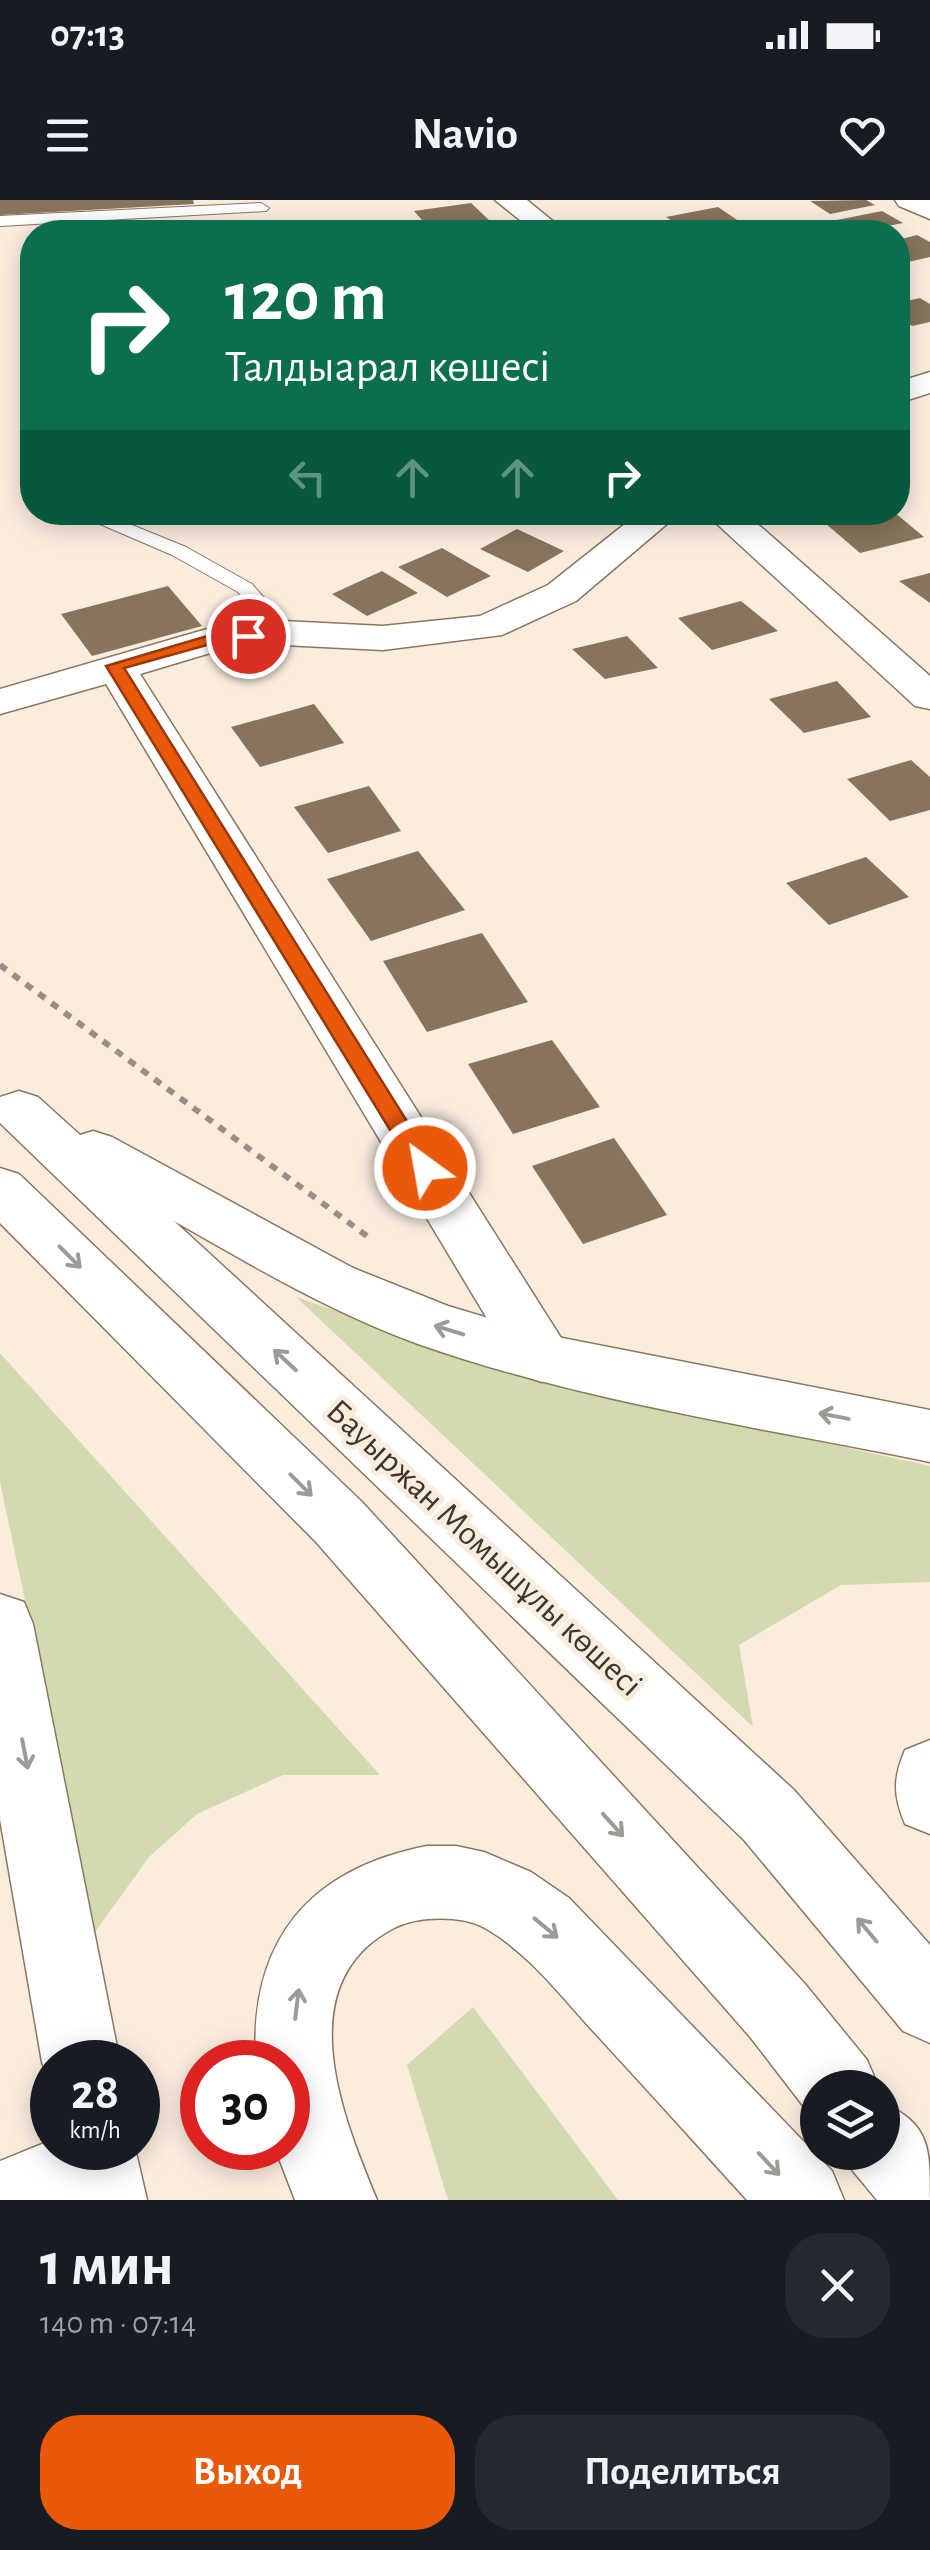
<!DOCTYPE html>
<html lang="ru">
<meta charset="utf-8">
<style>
:root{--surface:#171b24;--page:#242831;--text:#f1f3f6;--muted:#9ea1a6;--accent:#ea580c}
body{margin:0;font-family:"Alegreya Sans",sans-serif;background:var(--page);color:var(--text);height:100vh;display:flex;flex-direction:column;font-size:38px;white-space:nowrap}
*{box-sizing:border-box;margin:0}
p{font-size:32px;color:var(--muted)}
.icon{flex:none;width:55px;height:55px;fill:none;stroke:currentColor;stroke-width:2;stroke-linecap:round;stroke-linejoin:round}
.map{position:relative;height:2000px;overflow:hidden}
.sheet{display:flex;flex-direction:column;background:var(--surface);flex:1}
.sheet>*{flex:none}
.banner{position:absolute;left:20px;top:20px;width:890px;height:305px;border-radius:40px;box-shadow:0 5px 25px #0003;background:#0b6e4f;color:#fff;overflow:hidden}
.buttons{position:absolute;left:800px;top:1870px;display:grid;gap:20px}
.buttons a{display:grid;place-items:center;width:100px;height:100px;border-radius:50%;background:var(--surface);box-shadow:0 5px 25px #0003;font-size:50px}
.speed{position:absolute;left:30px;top:1840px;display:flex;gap:20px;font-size:50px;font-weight:700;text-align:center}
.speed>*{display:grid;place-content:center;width:130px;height:130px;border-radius:50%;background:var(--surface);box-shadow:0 5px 25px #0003;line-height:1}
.speed small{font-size:25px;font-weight:400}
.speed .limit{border:15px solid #d22;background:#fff;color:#111}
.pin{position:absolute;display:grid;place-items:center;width:85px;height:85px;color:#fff;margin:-42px;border:5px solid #fff;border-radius:50%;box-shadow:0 2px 10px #0007}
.me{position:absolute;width:110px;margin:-55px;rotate:328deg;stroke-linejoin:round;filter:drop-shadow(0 0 8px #0008)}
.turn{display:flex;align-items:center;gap:35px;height:210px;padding:0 40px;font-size:45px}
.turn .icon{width:130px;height:130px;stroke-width:2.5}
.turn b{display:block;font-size:70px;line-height:85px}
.lanes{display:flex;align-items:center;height:95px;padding:0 40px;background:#0003;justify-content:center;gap:50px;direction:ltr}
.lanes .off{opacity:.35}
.round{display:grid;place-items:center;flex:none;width:105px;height:105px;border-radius:40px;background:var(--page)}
.overview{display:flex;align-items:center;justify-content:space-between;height:170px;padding:0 40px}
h1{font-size:60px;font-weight:600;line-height:75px}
.cta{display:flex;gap:20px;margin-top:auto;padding:20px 40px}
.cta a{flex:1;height:115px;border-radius:40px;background:var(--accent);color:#fff;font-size:40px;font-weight:600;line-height:115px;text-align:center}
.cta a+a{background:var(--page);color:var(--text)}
.status{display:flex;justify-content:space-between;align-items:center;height:70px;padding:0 50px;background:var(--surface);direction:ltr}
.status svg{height:28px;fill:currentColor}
header{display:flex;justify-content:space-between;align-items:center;height:130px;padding:0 40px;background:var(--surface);font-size:45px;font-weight:600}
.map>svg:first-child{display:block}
</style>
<div class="status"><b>07:13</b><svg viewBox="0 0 49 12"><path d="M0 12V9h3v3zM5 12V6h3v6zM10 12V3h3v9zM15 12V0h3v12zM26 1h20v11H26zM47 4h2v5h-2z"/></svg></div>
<header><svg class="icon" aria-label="menu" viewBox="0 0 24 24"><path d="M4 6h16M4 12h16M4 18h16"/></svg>Navio<svg class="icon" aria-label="heart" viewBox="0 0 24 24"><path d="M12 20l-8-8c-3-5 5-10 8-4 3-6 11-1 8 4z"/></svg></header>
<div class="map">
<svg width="930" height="2000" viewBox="0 0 930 2000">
<rect width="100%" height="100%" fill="#fbedde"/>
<path fill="#d4dab0" d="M296,1097l234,81 400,88v116l-89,3 -102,60 14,82z
M0,1153l380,422h-97l-86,39 -48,43 -54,75 -95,-450z
M473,1807l145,193h-170l-41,-135z"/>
<path fill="#88745c" d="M0,0h193l1,4 -194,11z
M866,0l9,5 -45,9 -20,-13z
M471,3l19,18 -59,9 -17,-19z
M718,7l28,19 -57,6 -23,-15z
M882,11l21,12 -45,9 -21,-12z
M917,35l13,7v15l-22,5 -10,-6v-16z
M920,98l10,6v18l-18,4 -14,-8v-15z
M812,312h82l30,25 -64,16z
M517,329l47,22 -36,21 -48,-23z
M442,348l49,28 -44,21 -49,-30z
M382,371l36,22 -51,23 -35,-22z
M930,373v30l-31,-22z
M168,386l34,40 -110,30 -31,-42z
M741,401l37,30 -66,19 -34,-32z
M627,436l31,32 -53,11 -33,-30z
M837,481l34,36 -67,16 -35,-34z
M314,504l30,39 -84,24 -29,-40z
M911,560l19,17v33l-40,11 -43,-42z
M369,586l32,45 -73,22 -34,-46z
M418,651l47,59 -94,31 -44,-62z
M866,657l43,40 -80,28 -43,-42z
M482,733l46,69 -101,30 -44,-71z
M552,840l48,67 -87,27 -45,-70z
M614,938l53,77 -84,29 -51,-78z"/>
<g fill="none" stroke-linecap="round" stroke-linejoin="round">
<defs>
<path id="service" d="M261,3l8,5 -3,3 -266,15v-10z
M72,312h28l86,35 66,37 42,49 -11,6 -8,-1 -37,-46 -66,-37z"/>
<path id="minor" d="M495,0h32l39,32h-31z
M895,0h35v19l-31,-13z
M930,172v21l-32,10v-21z
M640,312h41l-105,89 -74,34 -119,15 -100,-5 -66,6 -77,23 423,667 9,17 -9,17 -21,7 -21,-7 -415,-691 -106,30v-25l214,-62 69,-6 100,5 97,-10 68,-31z
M704,312h40l186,164v33l-15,-3z
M52,1940v8h79l7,16 -12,29 -18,7h-108v-39z"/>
<path id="primary" d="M19,891l19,6 42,38 13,-4 19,6 241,131 95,38 94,28 388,76v52c-171,-35 -347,-60 -512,-118 -86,-31 -165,-78 -244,-123l620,569 136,155v98l-27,-12 -159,-191 -744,-717v-26z
M0,968l19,6 343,328 443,482 62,76 12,28h-61v31l-7,-3 -60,-78 -435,-496 -316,-319z
M0,1394l24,8 9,22 87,438h-68v26l-10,-26 -42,-243z
M930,1540v94l-25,-10c-12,-29 -12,-46 0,-74z
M427,1646h29l28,6 47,20 38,26 263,273 12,29h-97c-51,-56 -102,-113 -154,-169 -33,-36 -66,-80 -110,-104 -23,-12 -66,-11 -89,1 -106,55 -52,188 -17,272h-82l-20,-52h13v-86h-32c-7,-121 53,-193 171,-216z
M882,1902c48,23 48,44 48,98h-53l-24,-29 -7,-19h36z
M54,1948h81l12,52h-82z"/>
</defs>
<use href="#service" stroke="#8b765f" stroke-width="2"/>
<use href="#minor" stroke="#8b765f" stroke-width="3"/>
<use href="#primary" stroke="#8b765f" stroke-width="3"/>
<path stroke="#9a8e82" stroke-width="6" stroke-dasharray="8 8" stroke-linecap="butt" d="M0,765l371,274"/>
<use href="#service" fill="#fff" fill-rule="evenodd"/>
<use href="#minor" fill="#fff" fill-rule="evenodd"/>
<use href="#primary" fill="#fff" fill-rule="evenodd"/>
</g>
<defs><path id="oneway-shaft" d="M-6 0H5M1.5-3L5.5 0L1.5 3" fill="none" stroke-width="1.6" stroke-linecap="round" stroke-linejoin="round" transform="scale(2.5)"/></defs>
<g stroke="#9e9a95">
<use href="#oneway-shaft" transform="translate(70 1057) rotate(45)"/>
<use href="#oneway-shaft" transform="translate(449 1130) rotate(-163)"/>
<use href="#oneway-shaft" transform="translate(285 1160) rotate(-137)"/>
<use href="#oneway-shaft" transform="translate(834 1216) rotate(-169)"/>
<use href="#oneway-shaft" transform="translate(301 1285) rotate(45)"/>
<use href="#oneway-shaft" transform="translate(25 1554) rotate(79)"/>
<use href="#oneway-shaft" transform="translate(613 1625) rotate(48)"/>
<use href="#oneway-shaft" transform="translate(546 1728) rotate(40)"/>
<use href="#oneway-shaft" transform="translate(867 1730) rotate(-130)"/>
<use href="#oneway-shaft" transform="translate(297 1804) rotate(-83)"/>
<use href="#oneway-shaft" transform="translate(769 1964) rotate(47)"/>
</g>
<path fill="#ea580c" stroke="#983908" stroke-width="2.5" d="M248,431l8,5 -2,3 -40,4 -90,25 309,495 3,5 -3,6h-16l-311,-508 108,-32z"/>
<g text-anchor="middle" stroke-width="10" stroke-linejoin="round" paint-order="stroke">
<g font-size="35" fill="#3e352b" stroke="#fbedde">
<text transform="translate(485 1347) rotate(43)" y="12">Бауыржан Момышұлы көшесі</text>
</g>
</g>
</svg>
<div class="buttons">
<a><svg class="icon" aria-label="layers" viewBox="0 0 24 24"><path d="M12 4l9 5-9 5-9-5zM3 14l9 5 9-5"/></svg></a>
</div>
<div class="speed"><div>28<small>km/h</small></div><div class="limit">30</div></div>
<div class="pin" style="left:248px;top:436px;background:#d93025"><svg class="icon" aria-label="arrive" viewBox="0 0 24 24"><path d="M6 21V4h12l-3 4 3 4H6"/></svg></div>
<svg class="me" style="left:425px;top:968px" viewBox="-20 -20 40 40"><circle r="17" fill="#ea580c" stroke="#fff" stroke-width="3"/><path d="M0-11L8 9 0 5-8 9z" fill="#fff"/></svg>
<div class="banner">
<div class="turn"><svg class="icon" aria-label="right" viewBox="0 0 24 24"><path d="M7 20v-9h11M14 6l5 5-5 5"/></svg><div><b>120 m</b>Талдыарал көшесі</div></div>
<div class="lanes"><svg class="icon off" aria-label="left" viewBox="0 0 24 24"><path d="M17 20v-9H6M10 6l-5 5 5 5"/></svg><svg class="icon off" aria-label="ahead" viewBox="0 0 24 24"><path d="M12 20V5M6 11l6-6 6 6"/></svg><svg class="icon off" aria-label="ahead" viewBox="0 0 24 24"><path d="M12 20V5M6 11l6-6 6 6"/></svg><svg class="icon" aria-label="right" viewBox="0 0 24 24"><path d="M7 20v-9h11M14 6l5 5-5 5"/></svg></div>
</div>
</div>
<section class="sheet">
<div class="overview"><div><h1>1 мин</h1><p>140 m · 07:14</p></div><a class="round"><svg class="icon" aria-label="close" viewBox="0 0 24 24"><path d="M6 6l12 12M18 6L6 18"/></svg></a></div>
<div class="cta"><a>Выход</a><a>Поделиться</a></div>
</section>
